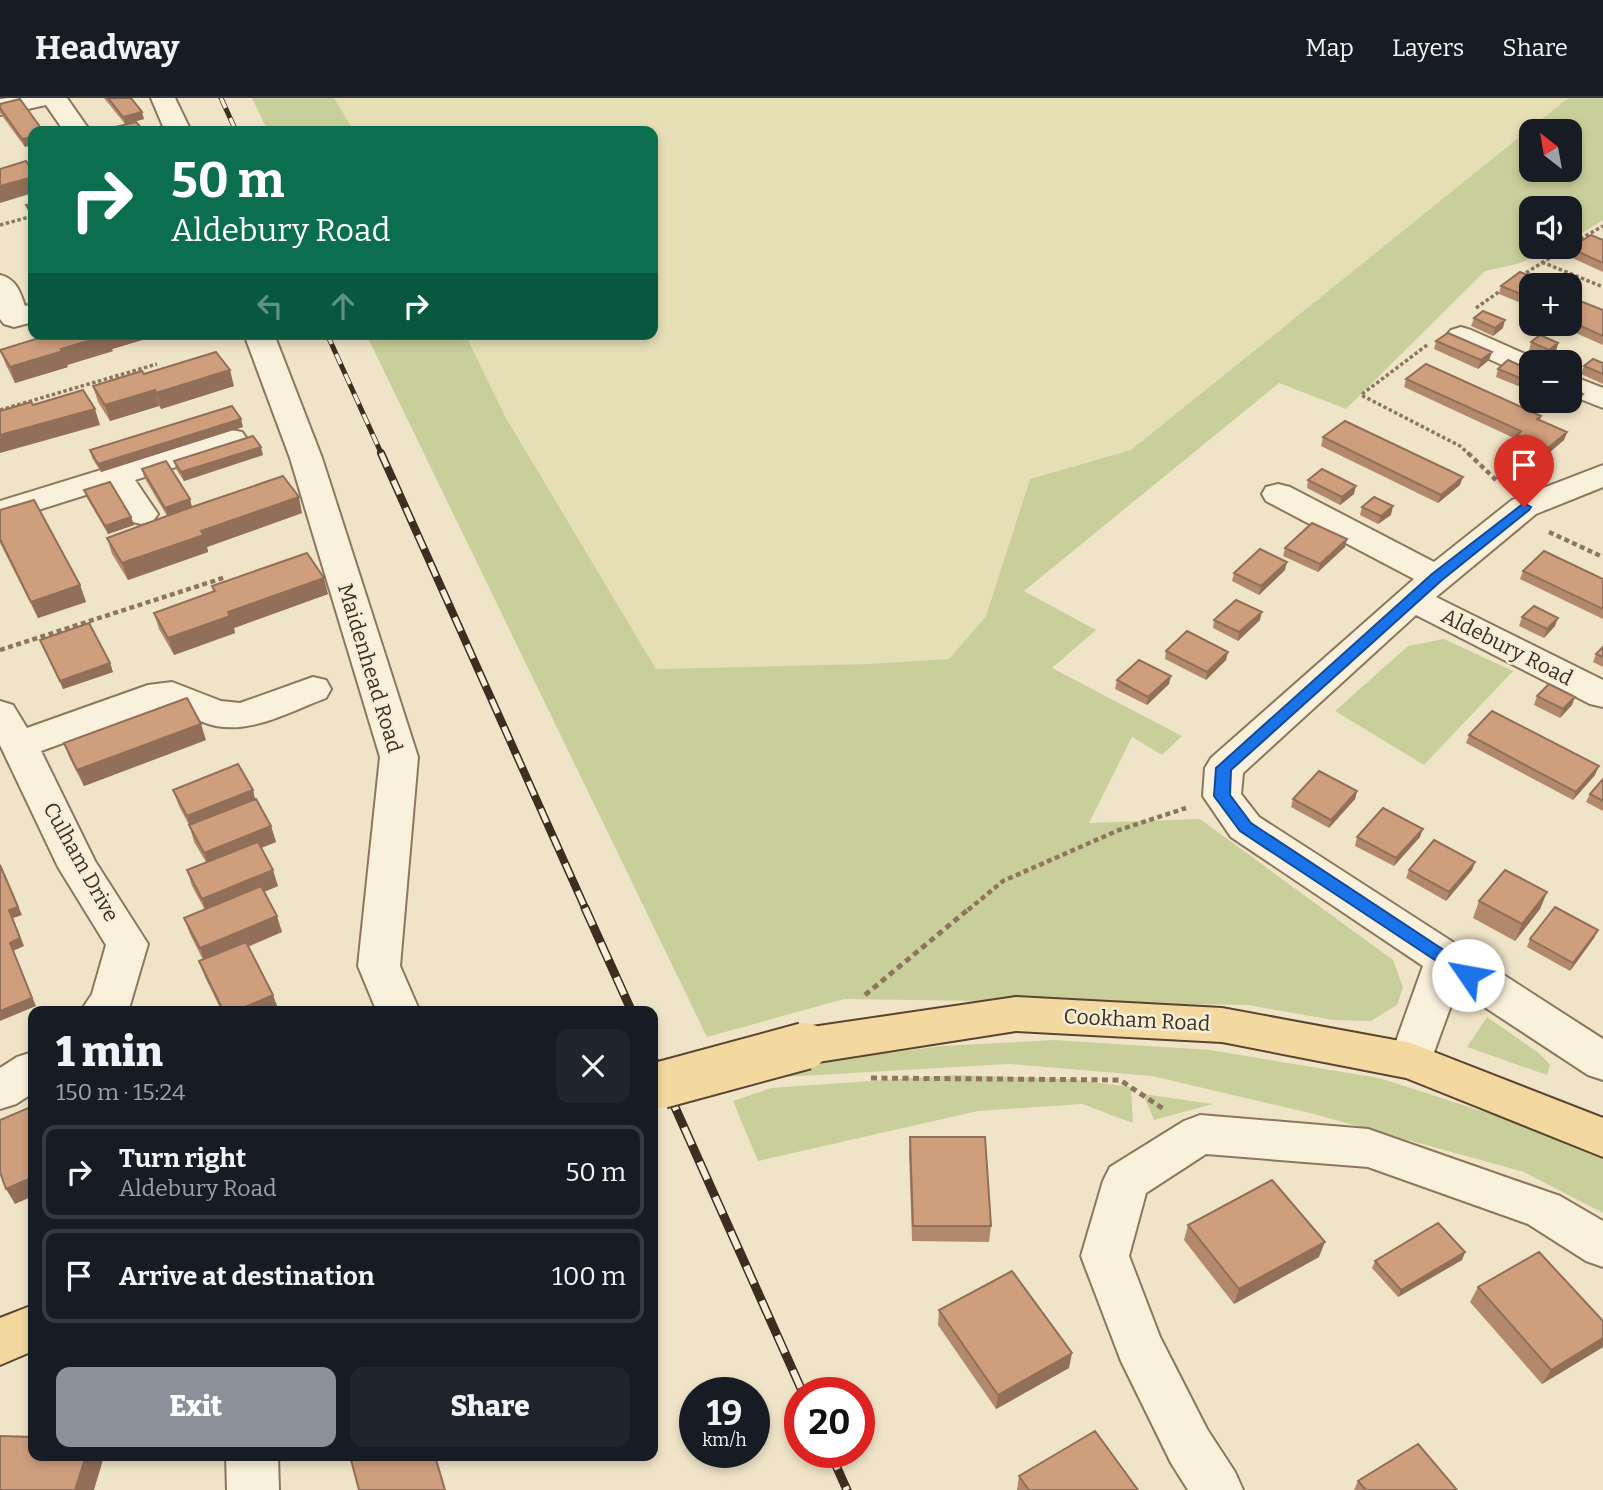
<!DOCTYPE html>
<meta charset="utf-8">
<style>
:root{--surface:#171b24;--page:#20242c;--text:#f1f3f6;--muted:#9ea1a6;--line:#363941;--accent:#8c9099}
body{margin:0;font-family:Bitter,serif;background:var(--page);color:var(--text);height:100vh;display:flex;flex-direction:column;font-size:26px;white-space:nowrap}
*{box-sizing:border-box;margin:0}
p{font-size:23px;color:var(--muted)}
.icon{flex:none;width:38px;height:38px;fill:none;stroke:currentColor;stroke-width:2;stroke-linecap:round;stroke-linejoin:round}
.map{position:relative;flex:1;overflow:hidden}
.panel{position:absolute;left:28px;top:908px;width:630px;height:455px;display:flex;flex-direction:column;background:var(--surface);border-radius:14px;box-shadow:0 4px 10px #0003}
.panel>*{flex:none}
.hud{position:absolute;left:28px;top:28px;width:630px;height:214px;border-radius:14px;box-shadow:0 4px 10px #0003;background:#0b6e4f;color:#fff;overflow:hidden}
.needle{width:46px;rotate:329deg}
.buttons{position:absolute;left:1519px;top:21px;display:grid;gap:14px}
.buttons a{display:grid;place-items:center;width:63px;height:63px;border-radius:14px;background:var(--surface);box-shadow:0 4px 10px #0003;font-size:35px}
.speed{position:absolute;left:679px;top:1279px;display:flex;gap:14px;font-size:35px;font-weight:700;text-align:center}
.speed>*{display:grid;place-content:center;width:91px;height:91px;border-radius:50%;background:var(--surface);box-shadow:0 4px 10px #0003;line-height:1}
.speed small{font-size:18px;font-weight:400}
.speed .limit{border:10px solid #d22;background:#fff;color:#111}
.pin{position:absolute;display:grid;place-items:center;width:60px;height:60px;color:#fff;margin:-72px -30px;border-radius:50% 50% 50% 0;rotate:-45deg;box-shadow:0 0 7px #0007}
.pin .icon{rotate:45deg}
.me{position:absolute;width:77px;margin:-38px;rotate:303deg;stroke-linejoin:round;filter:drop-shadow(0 0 5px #0008)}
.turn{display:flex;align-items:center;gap:24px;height:147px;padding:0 28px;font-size:32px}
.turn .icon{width:91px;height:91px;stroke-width:2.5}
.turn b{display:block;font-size:49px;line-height:60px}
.lanes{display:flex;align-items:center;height:66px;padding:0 28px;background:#0003;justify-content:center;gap:35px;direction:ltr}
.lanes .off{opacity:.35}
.round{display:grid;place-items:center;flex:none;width:74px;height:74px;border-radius:14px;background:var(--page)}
.headline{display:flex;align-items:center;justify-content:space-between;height:119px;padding:0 28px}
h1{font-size:42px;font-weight:800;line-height:52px}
.primary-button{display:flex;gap:14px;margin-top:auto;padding:14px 28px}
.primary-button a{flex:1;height:80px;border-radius:14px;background:var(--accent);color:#fff;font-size:28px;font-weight:800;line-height:80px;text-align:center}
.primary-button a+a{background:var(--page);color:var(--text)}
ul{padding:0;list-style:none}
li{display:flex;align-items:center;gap:21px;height:94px;margin:0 14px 10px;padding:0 14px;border:4px solid var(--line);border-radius:14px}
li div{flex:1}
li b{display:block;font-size:26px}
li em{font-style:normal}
header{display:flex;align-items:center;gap:42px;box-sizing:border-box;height:98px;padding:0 35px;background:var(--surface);border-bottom:2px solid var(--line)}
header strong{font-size:33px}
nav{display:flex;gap:38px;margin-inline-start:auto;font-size:24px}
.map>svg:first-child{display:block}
</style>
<header>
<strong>Headway</strong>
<nav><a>Map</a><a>Layers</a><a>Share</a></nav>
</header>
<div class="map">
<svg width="1603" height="1392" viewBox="0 0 1603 1392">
<rect width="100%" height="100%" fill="#f0e4c8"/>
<path fill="#e6deb5" d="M334,0h1234l-437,352 -101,29 -44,137 -37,43 -81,5 -212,5 -150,-251 -41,-84h188v-203h-299z"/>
<path fill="#c9cf9b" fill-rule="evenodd" d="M252,0h82l20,33h-86z
M1568,0h35v122l-33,20v-32h-39v39h27l-41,17 -32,7 -139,138 -67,-26 -255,208 72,39 -44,38 130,68 -20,19 -30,-18 -43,86 111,-4 193,141 10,27 -6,18 -26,16 -38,-1 -85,-15 -404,-6 -137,38 -341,-703h99l41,84 150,251 212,-5 81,-5 37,-43 44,-137 101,-29zM1531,33h39v39h-39z
M1444,541l69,32 -89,94 -89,-54 73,-65z
M1487,919l53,37 10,11 -3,10 -80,-28z
M1054,942l156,10 169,28 137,44 87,34v57l-79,-41 -210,-58 -162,-38 -143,-12 -227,13 47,-16 113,-15z
M955,977l115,4 61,8 2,36 -51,-19 -104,7 -220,50 -25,-60 38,-13z
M1143,996l70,10 -59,16z"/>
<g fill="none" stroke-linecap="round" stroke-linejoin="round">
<defs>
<path id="minor" d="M7,0h60l23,33h-26l-18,-26 -46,10v-16z
M151,0h24l16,33h-26z
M0,177c16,4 20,16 25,31l8,-2v18l-19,5 -10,-3 -4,-5z
M1461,229l10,3 72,32h-12v14l-11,-3 -69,-31 -5,-6 5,-6z
M244,236h30l48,124 96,299 -18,209 20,46h-43l-19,-46 22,-209 -90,-299z
M1570,277l33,13v20l-33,-13z
M231,332l11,2 5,7 -5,7 -107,34 23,34 -5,7 -12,3 -12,-3 -21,-33 -108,34v-21z
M1603,367v22l-67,27 -100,83 167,83v27l-13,-3 -174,-89 -173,158 -2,21 18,23 344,222v41l-15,-5 -131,-86 -31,85 -15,5 -15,-5 -7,-13 34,-95 -192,-129 -28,-41 2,-28 6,-10 203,-179 -148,-78 -4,-7 4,-7 12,-3 12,3 144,75 78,-62z
M313,579l13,3 5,9 -5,9c-35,13 -72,35 -110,28 -24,-5 -37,-21 -62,-16l-113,41 54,110 53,83 -20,68h-48l12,-18 14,-49 -48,-78 -58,-122v-44l13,4 14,23 121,-43 24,-3 49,19 19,2z
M33,954v41l-17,11 -16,5v-41l17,-11z
M1200,1017l168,14 192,67 43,25v46l-17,-6 -58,-37 -160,-57 -162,-13 -60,39 -17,63 31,81 47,92 28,43 8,18h-55l-17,-27 -50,-102 -40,-105 22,-75 7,-14 74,-46z
M226,1358h52l1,34h-52z"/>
<path id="major" d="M1016,899l206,11 189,35 192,75v39l-197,-79 -184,-36 -206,-11 -211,33 -15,-6 -7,-12 7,-12 15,-6z
M33,1207v46l-33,14v-47z"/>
</defs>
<use href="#minor" stroke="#8d765c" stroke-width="4"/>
<use href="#major" stroke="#5b4430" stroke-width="4"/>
<path stroke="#8d765c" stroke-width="3.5" stroke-dasharray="3.5 2.5" stroke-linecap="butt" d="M0,127l33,-9
M1570,147l33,-19
M1542,164l61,25
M1521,178l46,-29
M1476,210l27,-19
M1427,247l-66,50 99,51 10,9
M0,312l157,-46"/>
<path stroke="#8d765c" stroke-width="4.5" stroke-dasharray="5 3.5" stroke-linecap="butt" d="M1468,355l30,29
M1549,434l54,25
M0,552l226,-73
M968,812l35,-29 116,-51 67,-22"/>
<path stroke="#8d765c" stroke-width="5" stroke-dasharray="6 4.5" stroke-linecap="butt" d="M865,897l105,-87
M871,980l249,2 45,30"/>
<use href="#minor" fill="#faf1dc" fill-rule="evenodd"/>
<use href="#major" fill="#f3d9a0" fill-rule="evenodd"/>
<defs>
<path id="rail-far2" d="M221,0l15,33
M327,236l55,121"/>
<path id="rail-far1" d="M381,355l205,457"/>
<path id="rail" d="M585,810l47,104
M653,960l150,335
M830,1354l17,38"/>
</defs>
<use href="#rail-far2" stroke="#3d2e20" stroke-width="5"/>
<use href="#rail-far1" stroke="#3d2e20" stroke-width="8"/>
<use href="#rail" stroke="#3d2e20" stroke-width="9"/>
<use href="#rail-far2" stroke="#f7eed8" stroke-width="3.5" stroke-dasharray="11" stroke-linecap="butt"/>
<use href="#rail-far1" stroke="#f7eed8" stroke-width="5" stroke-dasharray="15" stroke-linecap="butt"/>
<use href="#rail" stroke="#f7eed8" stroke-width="6" stroke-dasharray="19" stroke-linecap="butt"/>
<defs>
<path id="major-bridge" d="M661,987l144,-39"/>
</defs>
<use href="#major-bridge" stroke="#5b4430" stroke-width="50" stroke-linecap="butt"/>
<use href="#major-bridge" stroke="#f3d9a0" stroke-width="46"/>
</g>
<path fill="#b2896c" d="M104,0h27l13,21 -19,5z
M20,1l5,48 -25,-34v-9z
M33,106v20l-7,-19z
M1603,142v32l-35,-16 2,-8z
M1531,187v22l-32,-13 2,-8z
M1570,194l3,2 -1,4 31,12v35l-48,-21h15z
M1474,220l29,10 -10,8 -22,-10z
M52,236h107v1l-47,14 1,2 -46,14 1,2 -53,16 -9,-18 -6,-15z
M1436,243l56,11 -3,8 -11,9 -44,-20z
M1531,244l27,1 -2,8 -9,7 -18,-7z
M1603,265v21l-22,-10 3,-8z
M1498,271l30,9 -10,8 -22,-9z
M144,276l90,12 -73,23 -2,-3 -49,15 -12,-19 -5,-16z
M1406,281l135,37 -1,4 27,12 -3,8 -20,17 -29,-14 1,-4 -112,-52z
M1570,290l13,6 -3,8 -8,7 -20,-8h18z
M243,329l-142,45 -9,-14 -2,-8z
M1323,339l137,48 -22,18 -117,-57z
M263,357l-79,26 -8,-12 -2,-8z
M142,371l48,30 2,8 110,6 -95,34 1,5 -80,28 -16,-26 -5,-16 60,-22 -23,-39z
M1308,382l46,14 -14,11 -33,-17z
M84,392l47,27 3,8 -26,9 -21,-36z
M1362,409l29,8 -13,9 -18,-9z
M0,412l80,75 6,17 -48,16 -38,-75z
M1347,441l-2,8 -27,25 -35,-16 2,-8z
M1285,472l-26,25 -27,-14 2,-8z
M1523,473l80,8v40l-83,-40z
M212,488l116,8 -94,34 1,5 -61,22 -15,-26 -5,-16 59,-21z
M1522,519l33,9 -11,12 -25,-12z
M1214,522h46l-22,21 -25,-13z
M40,542l70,23 3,9 -50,17z
M1603,549v20l-10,-5 3,-8z
M1166,553l62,1 -2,8 -20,20 -41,-21z
M1117,582l52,4 -22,21 -32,-16z
M1537,598l35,9 -12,13 -26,-13z
M1469,637l126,40 -22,25 -107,-57z
M206,642l-122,46 -14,-27 -6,-16z
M1603,681v32l-17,-9 4,-8z
M173,692l82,9 16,27 5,16 -15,6 17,38 -14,6 18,40 -34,15 31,64 -57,1 -17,-35 -6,-16 4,-1 -13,-26 -6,-16 21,-8 -13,-24 -5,-16 19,-8 -12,-20 -4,-15 -11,-21z
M1357,693l-2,8 -26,29 -38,-21 2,-8z
M1357,739h63l-26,29 -39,-20z
M1475,764l-3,8 -26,31 -40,-23 3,-8z
M1547,794l-7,17 -25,32 -42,-23 6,-17z
M1598,832l-4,8 -24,33 -43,-24 3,-8z
M910,1039l81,89 -2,16 -77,-1 -3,-88z
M1188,1127l131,32 -85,47 -50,-64z
M1465,1154l-3,8 -64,37 -26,-29 3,-7z
M1478,1189l125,34v26l-61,37 -72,-82z
M939,1212l130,58 -73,41 -58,-84z
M1019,1378l119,14h-121z
M1358,1383l99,9h-103z"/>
<path fill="#916f58" d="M142,14l2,7 -19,5 -2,-7z
M33,39v8l-8,2 -3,-8z
M33,79v16l-33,10v-17z
M1505,222l-2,8 -10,8 2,-8z
M107,236l52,1 -47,14 1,2 -46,14 1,2 -53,16 -5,-16z
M1558,245l-2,8 -9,7 2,-8z
M1492,254l-3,8 -11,9 3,-9z
M230,272l4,16 -73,23 -5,-16z
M1530,272l-2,8 -10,8 2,-8z
M155,292l4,16 -49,15 -5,-16z
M1583,296l-3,8 -8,7 3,-8z
M95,311l5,16 -100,28v-18z
M241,321l2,8 -142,45 -3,-8z
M1567,334l-3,8 -20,17 3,-8z
M261,349l2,8 -79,26 -3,-9z
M1463,379l-3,8 -22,18 3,-8z
M1356,388l-2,8 -14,11 2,-8z
M299,399l3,16 -95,34 1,5 -80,28 -6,-17 79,-32z
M190,401l2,9 -24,8 -3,-8z
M1393,408l-2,9 -13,9 3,-8z
M131,419l3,8 -26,9 -3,-8z
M1347,441l-2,8 -27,25 2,-8z
M1287,464l-2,8 -26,25 2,-9z
M324,480l4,16 -94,34 1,5 -61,22 -6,-17 60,-26z
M80,487l6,17 -48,16 -7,-16z
M1262,514l-2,8 -22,21 1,-9z
M1558,520l-3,8 -11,12 3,-9z
M1228,554l-2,8 -20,20 1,-8z
M110,565l3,9 -50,17 -3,-8z
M1171,578l-2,8 -22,21 1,-8z
M1575,599l-3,8 -12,13 3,-9z
M201,626l5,16 -122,46 -7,-16z
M1599,668l-4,9 -22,25 3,-8z
M253,692l4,17 -65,26 -5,-17z
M1357,693l-2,8 -26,29 2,-8z
M271,728l5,16 -67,27 -5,-16z
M1423,731l-3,8 -26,29 2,-8z
M1475,764l-3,8 -26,31 3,-9z
M0,766l22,51 -9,3 11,28 -11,5 23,55 -36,15v-10l10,-68 -1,-33z
M273,772l5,16 -71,29 -5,-16z
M1547,794l-7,17 -25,32 7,-17z
M277,818l5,16 -77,32 -5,-16z
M1598,832l-4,8 -24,33 3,-8z
M273,897l6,16 -2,1h-43z
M33,1079v19l-18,8 -9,-15z
M1325,1144l-6,15 -85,47 5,-15z
M1465,1154l-3,8 -64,37 3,-7z
M1603,1240v9l-61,37 9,-14z
M1072,1255l-3,15 -73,41 2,-14z
M86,1358h15l2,4 -9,30h-19z"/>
<path fill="#cf9f7d" stroke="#916f58" stroke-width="2" d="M108,0h23l11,14 -19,5z
M20,1l23,32h-10v6l-11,2 -22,-31v-4z
M136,24l8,9h-46z
M26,63l7,11v5l-33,9v-17z
M33,106v12l-7,-11z
M1591,137l12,5v23l-33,-15z
M1520,174l32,13h-21v13l-30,-12z
M1570,199l33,13v26l-33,-15z
M1483,213l22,9 -10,8 -21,-10z
M1448,235l44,19 -11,8 -45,-19z
M108,236v1l-47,14 2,2 -53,16 -10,-17 52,-16z
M1540,237l18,8 -9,7 -18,-8z
M216,254l14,18 -74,23 -1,-3 -50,15 -12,-19 49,-15 2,3z
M1593,261l10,4v11l-19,-8z
M1508,262l22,10 -10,8 -22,-9z
M1426,266l115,52 -4,3 30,13 -20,17 -30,-14 4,-4 -115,-52z
M1570,290l13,6 -8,7 -5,-2z
M83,292l12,19 -95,26v-24l31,-9 2,3z
M232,308l9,13 -143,45 -8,-14z
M1345,323l118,56 -22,18 -118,-58z
M253,338l8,11 -80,25 -7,-11z
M166,363l24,38 -25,9 -23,-39z
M1322,371l34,17 -14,11 -34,-17z
M283,378l16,21 -98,34 3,4 -82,28 -15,-25 79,-29z
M110,384l21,35 -26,9 -21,-36z
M1374,399l19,9 -12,10 -19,-9z
M34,402l46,85 -49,17 -31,-63v-29z
M1312,425l35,16 -27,25 -35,-16z
M1260,451l27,13 -26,24 -27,-13z
M1544,453l59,28v30l-80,-38z
M307,455l17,25 -96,34 2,4 -62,22 -14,-25 61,-22 -3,-5z
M1236,502l26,12 -23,20 -25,-12z
M1534,508l24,12 -11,11 -25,-12z
M89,525l21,40 -50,18 -20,-41z
M1187,533l41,21 -21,20 -41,-21z
M1603,549v10l-7,-3z
M1139,562l32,16 -23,21 -31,-17z
M1549,586l26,13 -12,12 -26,-13z
M187,600l14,26 -124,46 -13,-27z
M1492,613l107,55 -23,26 -107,-57z
M238,666l15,26 -66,26 -14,-26z
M1319,673l38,20 -26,29 -38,-21z
M1603,681v22l-13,-7z
M256,701l15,27 -67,27 -15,-28z
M1383,710l40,21 -27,29 -39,-21z
M1434,742l41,22 -26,30 -40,-22z
M258,744l15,28 -71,29 -15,-29z
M0,767l18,42 -9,3 11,28 -10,5 22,55 -32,13z
M1505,772l42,22 -25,32 -43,-23z
M261,788l16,30 -77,32 -16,-30z
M1555,809l43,23 -25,33 -43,-24z
M246,844l27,53 -39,17h-10l-25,-51z
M33,1008v71l-27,12 -6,-17v-52z
M910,1039h75l6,89h-78z
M1272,1082l53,62 -86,47 -51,-64z
M1438,1125l27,29 -64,38 -26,-29z
M1539,1154l64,69v17l-52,32 -73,-83z
M1012,1173l60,82 -74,42 -59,-85z
M1095,1333l43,59h-109l-10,-14z
M0,1338l33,1v19h53l-11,34h-75z
M1418,1346l39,46h-91l-8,-9z
M350,1358h85l10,34h-86z"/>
<path fill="#1a73e8" stroke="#114b97" stroke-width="2" d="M1524,405l7,4 -2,3 -87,70 -211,190 -1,25 21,28 223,147 3,5 -3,5 -6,2 -228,-151 -26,-35 2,-28 216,-194z"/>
<g text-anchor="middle" stroke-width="5" stroke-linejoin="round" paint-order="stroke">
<g font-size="21" fill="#3d2e20" stroke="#f7eed8">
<text transform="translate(1507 549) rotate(27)" y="7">Aldebury Road</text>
<text transform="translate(370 570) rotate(73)" y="7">Maidenhead Road</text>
<text transform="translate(81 764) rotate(61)" y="7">Culham Drive</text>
<text transform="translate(1137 922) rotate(3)" y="7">Cookham Road</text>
</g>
</g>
</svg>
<div class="buttons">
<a><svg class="needle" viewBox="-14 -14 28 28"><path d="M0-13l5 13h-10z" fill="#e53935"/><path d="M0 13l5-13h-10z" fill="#9ea1a6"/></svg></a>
<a><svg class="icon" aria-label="sound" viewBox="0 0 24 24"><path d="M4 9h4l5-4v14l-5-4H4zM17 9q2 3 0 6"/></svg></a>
<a>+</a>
<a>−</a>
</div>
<div class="speed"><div>19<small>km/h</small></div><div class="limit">20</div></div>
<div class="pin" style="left:1524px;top:409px;background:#d93025"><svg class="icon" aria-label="arrive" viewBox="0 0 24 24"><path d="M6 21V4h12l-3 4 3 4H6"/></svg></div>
<svg class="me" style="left:1468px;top:877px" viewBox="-20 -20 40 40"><circle r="19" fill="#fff"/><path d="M0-13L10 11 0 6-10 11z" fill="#1a73e8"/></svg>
<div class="hud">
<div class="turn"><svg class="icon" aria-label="right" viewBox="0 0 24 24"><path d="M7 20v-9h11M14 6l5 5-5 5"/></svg><div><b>50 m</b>Aldebury Road</div></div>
<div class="lanes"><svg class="icon off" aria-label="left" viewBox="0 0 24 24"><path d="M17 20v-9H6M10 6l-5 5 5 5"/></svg><svg class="icon off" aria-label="ahead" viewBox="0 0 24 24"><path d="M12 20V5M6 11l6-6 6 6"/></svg><svg class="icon" aria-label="right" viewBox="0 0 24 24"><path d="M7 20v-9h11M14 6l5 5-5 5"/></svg></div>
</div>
<section class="panel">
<div class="headline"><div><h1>1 min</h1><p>150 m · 15:24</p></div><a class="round"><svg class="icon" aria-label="close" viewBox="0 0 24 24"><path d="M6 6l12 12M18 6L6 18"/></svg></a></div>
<ul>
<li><svg class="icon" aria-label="right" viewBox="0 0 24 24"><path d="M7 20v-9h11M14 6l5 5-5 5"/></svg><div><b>Turn right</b><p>Aldebury Road</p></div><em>50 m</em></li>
<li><svg class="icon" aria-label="arrive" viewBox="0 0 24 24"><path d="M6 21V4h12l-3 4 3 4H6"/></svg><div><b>Arrive at destination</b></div><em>100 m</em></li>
</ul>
<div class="primary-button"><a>Exit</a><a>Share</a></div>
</section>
</div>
